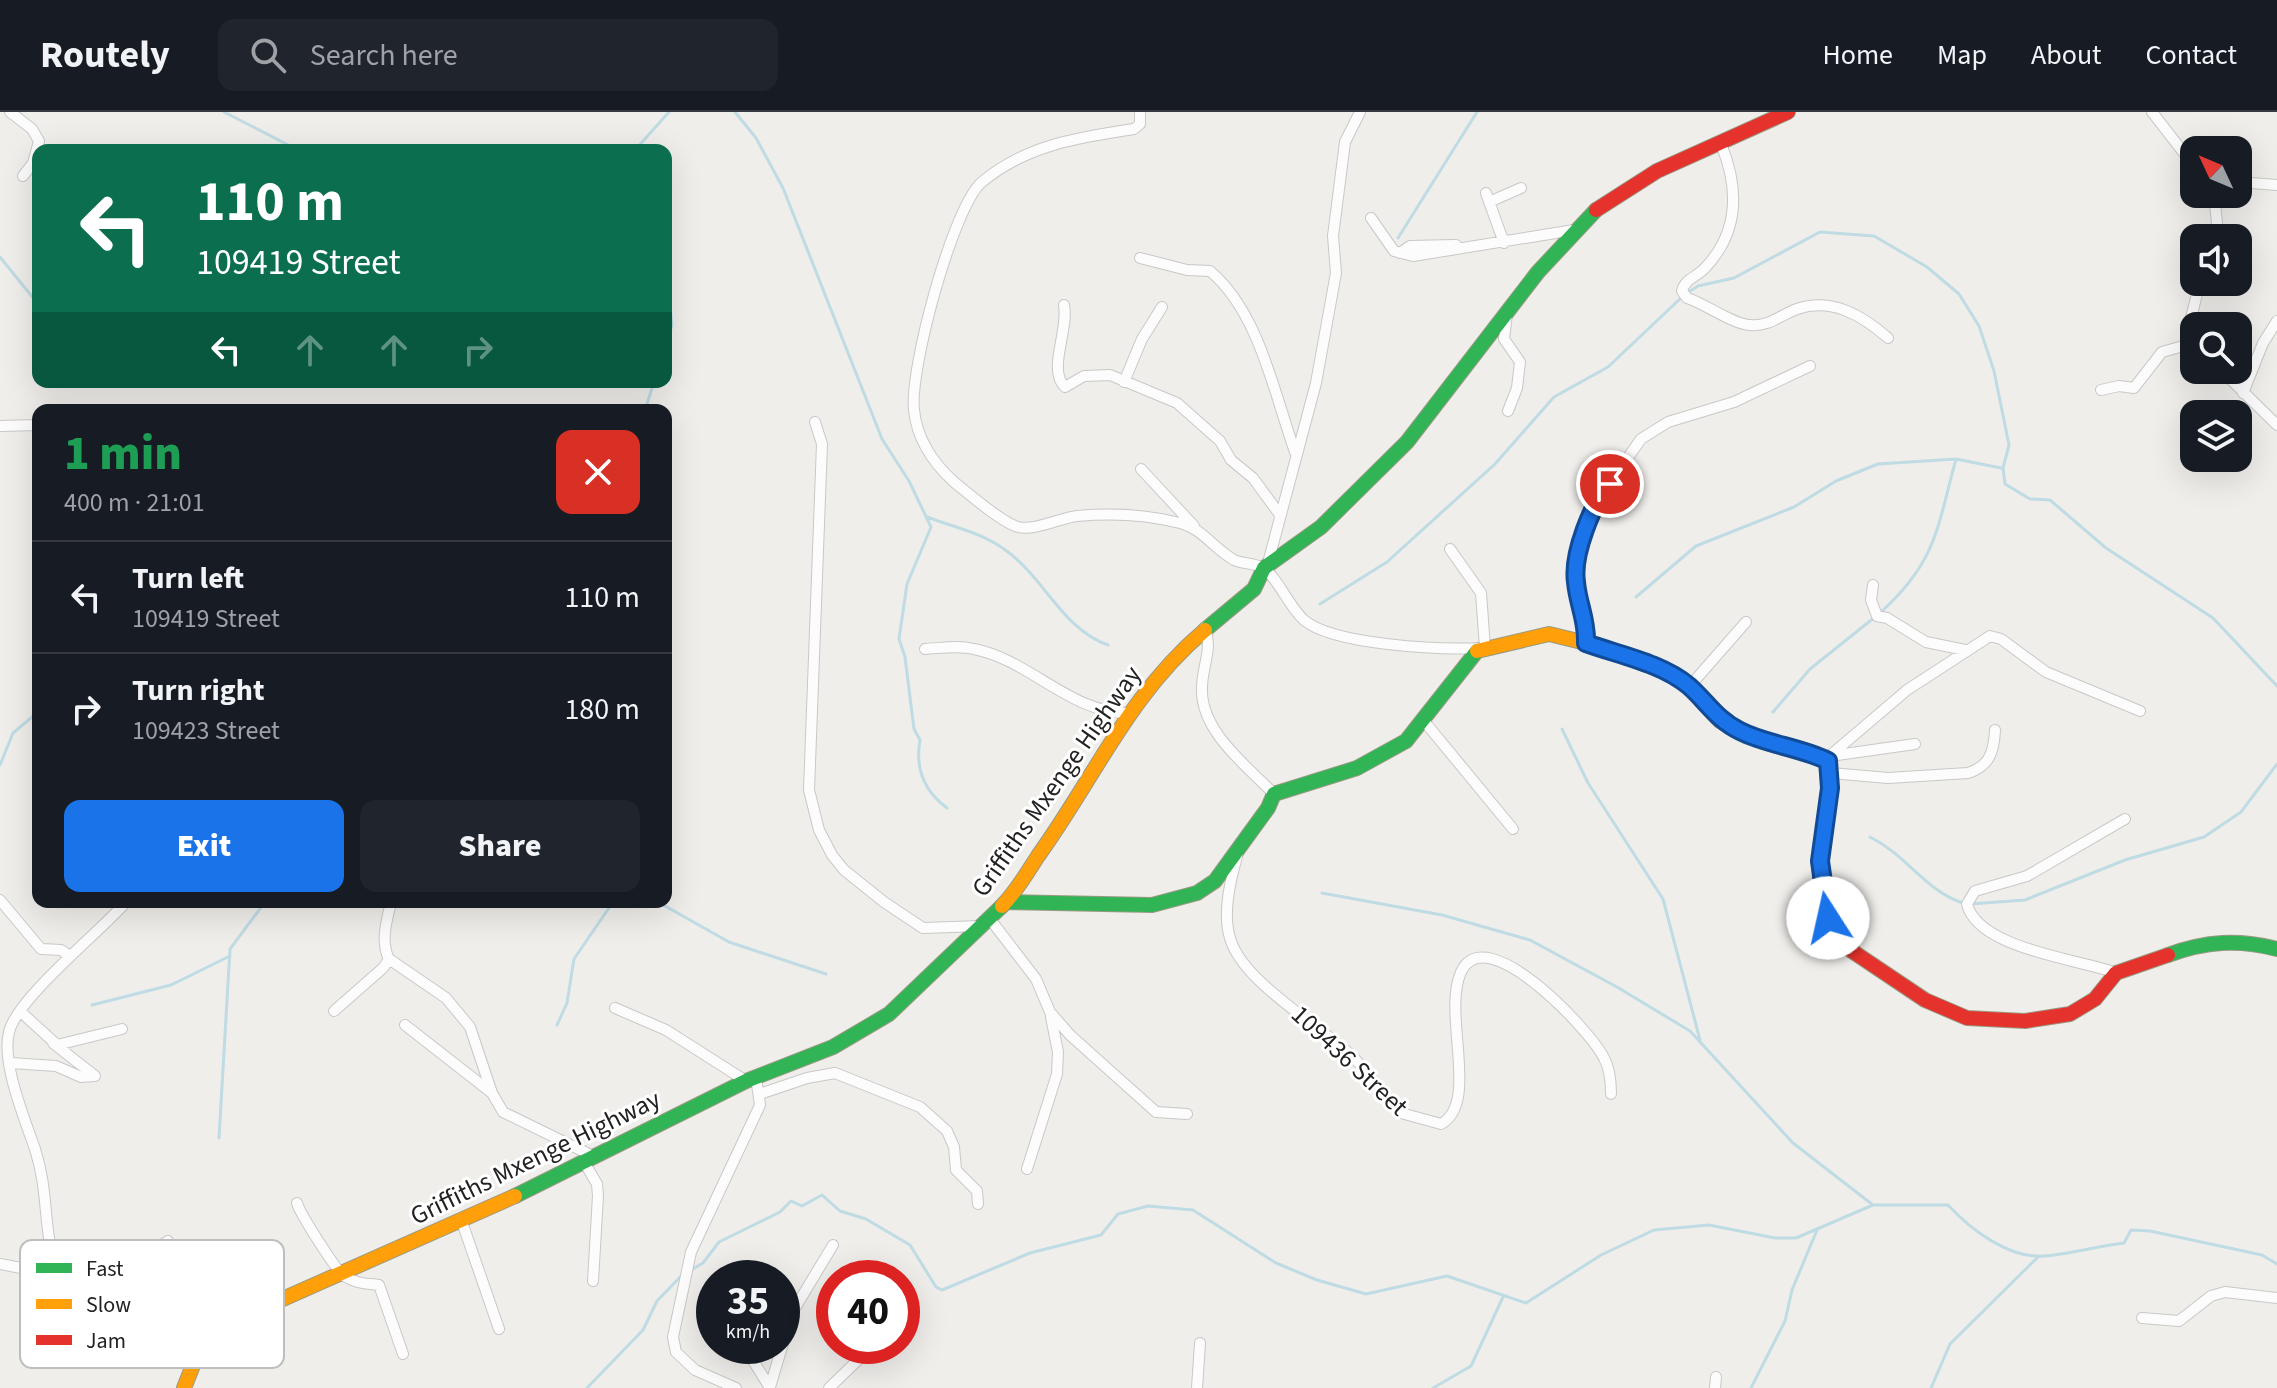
<!DOCTYPE html>
<meta charset="utf-8">
<style>
:root{--surface:#171b24;--page:#20242c;--text:#f1f3f6;--muted:#9ea1a6;--line:#363941;--accent:#1a73e8}
body{margin:0;font-family:"Source Sans 3",sans-serif;background:var(--page);color:var(--text);height:100vh;display:flex;flex-direction:column;font-size:30px;white-space:nowrap}
*{box-sizing:border-box;margin:0}
p{font-size:26px;color:var(--muted)}
.icon{flex:none;width:44px;height:44px;fill:none;stroke:currentColor;stroke-width:2;stroke-linecap:round;stroke-linejoin:round}
.map{position:relative;flex:1;overflow:hidden}
.panel{position:absolute;left:32px;top:292px;width:640px;height:504px;display:flex;flex-direction:column;background:var(--surface);border-radius:16px;box-shadow:0 8px 32px #0002}
.panel>*{flex:none}
.banner{position:absolute;left:32px;top:32px;width:640px;height:244px;border-radius:16px;box-shadow:0 8px 32px #0002;background:#0b6e4f;color:#fff;overflow:hidden}
.needle{width:52px;rotate:314deg}
.fabs{position:absolute;left:2180px;top:24px;display:grid;gap:16px}
.fabs a{display:grid;place-items:center;width:72px;height:72px;border-radius:16px;background:var(--surface);box-shadow:0 8px 32px #0002;font-size:40px}
.speed{position:absolute;left:696px;top:1148px;display:flex;gap:16px;font-size:40px;font-weight:700;text-align:center}
.speed>*{display:grid;place-content:center;width:104px;height:104px;border-radius:50%;background:var(--surface);box-shadow:0 8px 32px #0002;line-height:1}
.speed small{font-size:20px;font-weight:400}
.speed .limit{border:12px solid #d22;background:#fff;color:#111}
.pin{position:absolute;display:grid;place-items:center;width:68px;height:68px;color:#fff;margin:-34px;border:4px solid #fff;border-radius:50%;box-shadow:0 2px 8px #0007}
.me{position:absolute;width:88px;margin:-44px;rotate:350deg;stroke-linejoin:round;filter:drop-shadow(0 0 6px #0008)}
.turn{display:flex;align-items:center;gap:28px;height:168px;padding:0 32px;font-size:36px}
.turn .icon{width:104px;height:104px;stroke-width:2.5}
.turn b{display:block;font-size:56px;line-height:68px}
.lanes{display:flex;align-items:center;height:76px;padding:0 32px;background:#0003;justify-content:center;gap:40px;direction:ltr}
.lanes .off{opacity:.35}
.round{display:grid;place-items:center;flex:none;width:84px;height:84px;border-radius:16px;background:var(--page)}
.headline{display:flex;align-items:center;justify-content:space-between;height:136px;padding:0 32px}
h1{font-size:48px;font-weight:800;line-height:60px;color:#1e9e55}
.action{display:flex;gap:16px;margin-top:auto;padding:16px 32px}
.action a{flex:1;height:92px;border-radius:16px;background:var(--accent);color:#fff;font-size:32px;font-weight:800;line-height:92px;text-align:center}
.action a+a{background:var(--page);color:var(--text)}
ul{padding:0;list-style:none}
li{display:flex;align-items:center;gap:24px;height:112px;padding:0 32px;border-top:2px solid var(--line)}
li div{flex:1}
li b{display:block;font-size:30px}
li em{font-style:normal}
header{display:flex;align-items:center;gap:48px;box-sizing:border-box;height:112px;padding:0 40px;background:var(--surface);border-bottom:2px solid var(--line)}
header strong{font-size:38px}
nav{display:flex;gap:44px;margin-inline-start:auto;font-size:28px}
.search{width:560px;height:72px;background:var(--page);display:flex;align-items:center;gap:20px;box-sizing:border-box;padding:0 28px;border-radius:16px;color:var(--muted);font-size:30px}
.map>svg:first-child{display:block}
</style>
<header>
<strong>Routely</strong>
<div class="search"><svg class="icon" aria-label="search" viewBox="0 0 24 24"><circle cx="10" cy="10" r="6"/><path d="M15 15l6 6"/></svg>Search here</div>
<nav><a>Home</a><a>Map</a><a>About</a><a>Contact</a></nav>
</header>
<div class="map">
<svg width="2277" height="1276" viewBox="0 0 2277 1276">
<rect width="100%" height="100%" fill="#f0eeeb"/>
<g fill="none" stroke-linecap="round" stroke-linejoin="round">
<path stroke="#bfdbe3" stroke-width="3" d="M224,0l74,38
M735,0l21,26 27,50 99,251 27,42 22,46 -24,57 -8,55 6,18 9,72 6,11c-5,28 4,51 27,68
M635,38l34,-38
M1398,126l79,-126
M0,145l38,47
M1687,181l11,-7 36,-8 86,-46 54,4 53,31 32,27 20,32 15,45 15,74 -6,23 2,16 25,15 20,1 56,48 107,70 64,68
M666,192l4,3 2,19 -6,14
M645,298l9,-28
M927,405c29,11 57,16 81,35 37,28 56,78 100,93
M1636,485l60,-51 98,-39 42,-26 42,-17 78,-5 45,9
M1320,492l67,-42 108,-98 59,-67 54,-30 74,-70
M1881,500c56,-51 56,-84 75,-153
M1773,600l37,-43 65,-52
M1562,617l26,54 75,116 37,141
M0,653l13,-32 25,-21
M1870,725c38,19 54,53 93,66
M1322,781l120,22 88,25 87,47 73,44 103,112 80,62
M658,790l71,40 97,32
M1970,792l55,-4 100,-40 79,-23 37,-25 36,-48
M92,893l79,-20 59,-29
M557,913l10,-22 7,-44 39,-57
M219,1026l11,-189 35,-47
M691,1158l12,-7 16,-21 61,-30 11,-11 11,5 20,-11 18,16 26,8 44,26 26,42 6,3 88,-37 71,-18 17,-21 30,-8 45,4 83,53 41,17 49,14 81,-18 79,27 75,-48 53,-25 55,-5 66,13h21l77,-33h75c22,24 61,54 96,51 27,-2 53,-10 80,-13l7,-13 19,1 112,24 15,9
M587,1276l56,-58 14,-29 27,-28
M1433,1276l38,-22 32,-69
M1751,1276l34,-67 7,-31 25,-60
M1931,1276l19,-44 88,-87"/>
<defs>
<path id="street" d="M10,0l22,17 7,12 -6,22 -10,13
M1140,0v12l-6,5c-54,8 -108,16 -152,53 -29,24 -73,189 -68,228 3,29 18,52 40,72 14,11 48,41 64,45 17,4 42,-9 59,-11 33,-3 71,-1 103,7 22,5 34,26 54,37 9,4 21,3 29,8 14,8 26,39 41,52 29,25 137,30 176,28
M2152,0l42,54
M1721,32c18,44 19,88 -17,125 -9,9 -19,10 -22,22l5,7c19,6 45,26 63,27 19,2 30,-10 47,-16 35,-12 66,7 91,29
M2238,70l39,3
M1486,81l18,50
M1489,90l32,-14
M1371,106l23,33 19,5 161,-26
M2213,126l4,-15 -3,-29
M1400,141l10,-7 46,-1
M1140,146l47,12 23,1c49,41 64,122 85,181
M1064,193c5,26 -17,65 1,82l19,-11 26,-1 67,28 43,38 11,19 22,18 27,37
M1507,202l-3,25 16,23 -3,26 -9,23
M2194,223l-3,-17 9,-36
M2221,258l56,55
M1124,270l18,-43 20,-32
M2101,278l18,-4 15,2 28,-36 32,-9
M2243,281l20,-50 14,-22
M815,310l7,22 -13,346 10,40 13,25 12,15 40,32 39,26 58,-2
M0,314l38,-1
M1141,357l53,57
M1450,437l31,44 4,55
M1268,451l48,-180 20,-110 -3,-37 12,-94 15,-30
M1873,473l-2,15 6,16 10,2 39,24 39,8
M1205,515c8,24 -3,38 -3,61 -2,43 45,78 72,106
M1586,531l1,-24 -11,-44 14,-64 51,-72 27,-17 66,-20 76,-36
M925,537c17,-1 33,-4 49,0 56,11 96,64 154,64
M1689,575l57,-65
M1424,609l89,108
M1830,644l85,-12
M1826,647l81,-69 83,-54 11,3 45,33 94,39
M1831,661l57,5 80,-5c22,-7 26,-22 27,-43
M1238,741c-7,25 -16,59 -8,85 12,44 90,87 123,119 18,18 31,38 48,56l40,11c39,-21 1,-110 20,-152 24,-54 129,58 143,86 6,11 7,24 7,36
M0,788l41,49 20,1 9,6
M126,790c-25,29 -109,96 -117,130 -8,30 16,88 26,117 12,38 9,65 16,101 3,13 10,22 18,32 34,44 76,57 128,73
M391,790c-4,18 -11,39 -2,57l57,39 24,29 22,66 11,19 92,45
M990,807l46,60 14,33 20,23 86,77 31,2
M2116,861c-37,-14 -138,-24 -149,-69l8,-13 52,-15 98,-57
M615,896l51,22 80,51
M334,899l49,-43 6,-9
M21,900l36,33 65,-16
M405,913l87,68
M11,951l45,3 25,11 14,-1 -42,-33
M760,982l47,-16 28,-5 85,34 27,24 7,16 2,23 21,21 1,13
M584,1050l13,22 1,12 -5,85
M1027,1057l30,-95 1,-22 -7,-35
M297,1091c3,11 39,67 47,73 13,8 21,7 35,9l24,69
M462,1110l37,107
M0,1152l21,4 33,-9
M76,1180c29,-30 59,-28 92,-51
M2142,1206l37,3 32,-25 14,-4 52,6
M744,1234l26,42
M770,1275l22,-74 41,-68
M736,1276l-41,-18 -19,-18 -3,-15 18,-85 69,-147 -4,-28
M829,1276l30,-29
M1197,1276l3,-45
M1715,1276l1,-11"/>
<path id="fast" d="M1205,518l49,-41 10,-21 57,-41 86,-85 131,-170 58,-62
M1006,790l146,3 45,-12 18,-12 53,-73 6,-14 83,-26 49,-27 71,-90
M2168,843c38,-14 70,-16 109,-6
M515,1084l231,-115 87,-34 56,-33 113,-108"/>
<path id="slow" d="M1477,539l72,-17 37,9 82,30 21,14 31,34 43,21 65,19c10,36 -10,77 -8,114
M1002,794c14,-14 25,-33 36,-50 57,-79 91,-162 167,-226
M184,1276l13,-33 52,-41 266,-118"/>
<path id="jam" d="M1596,98l61,-39 131,-59
M1820,763l9,46 14,24 82,55 42,18 58,3 45,-7 25,-15 21,-26 52,-18"/>
</defs>
<use href="#street" stroke="#c9c8c7" stroke-width="12"/>
<use href="#fast" stroke="#999a82" stroke-width="16"/>
<use href="#slow" stroke="#999a82" stroke-width="16"/>
<use href="#jam" stroke="#999a82" stroke-width="16"/>
<use href="#street" stroke="#fdfcfc" stroke-width="10"/>
<use href="#fast" stroke="#30b455" stroke-width="14"/>
<use href="#slow" stroke="#ff9f0a" stroke-width="14"/>
<use href="#jam" stroke="#e5322d" stroke-width="14"/>
</g>
<g fill="none" stroke-linecap="round" stroke-linejoin="round">
<defs>
<path id="route" d="M1610,372c-18,19 -38,71 -34,98 2,23 11,37 10,61 33,12 76,20 103,43 18,16 28,34 51,45 28,14 60,16 88,30l2,27 -10,73 8,57"/>
</defs>
<use href="#route" stroke="#114b97" stroke-width="20"/>
<use href="#route" stroke="#1a73e8" stroke-width="14"/>
</g>
<g text-anchor="middle" stroke-width="6" stroke-linejoin="round" paint-order="stroke">
<g font-size="26" fill="#222" stroke="#fff">
<text transform="translate(1056 669) rotate(-55)" y="9">Griffiths Mxenge Highway</text>
<text transform="translate(1350 948) rotate(43)" y="9">109436 Street</text>
<text transform="translate(535 1045) rotate(-26)" y="9">Griffiths Mxenge Highway</text>
</g>
</g>
<rect x="20" y="1128" width="264" height="128" rx="12" fill="#fff" stroke="#bdbdbd" stroke-width="2"/>
<rect x="36" y="1151" width="36" height="10" fill="#30b455"/>
<rect x="36" y="1187" width="36" height="10" fill="#ff9f0a"/>
<rect x="36" y="1223" width="36" height="10" fill="#e5322d"/>
<g font-size="22" fill="#222">
<text x="86" y="1164">Fast</text>
<text x="86" y="1200">Slow</text>
<text x="86" y="1236">Jam</text>
</g>
</svg>
<div class="fabs">
<a><svg class="needle" viewBox="-14 -14 28 28"><path d="M0-13l5 13h-10z" fill="#e53935"/><path d="M0 13l5-13h-10z" fill="#9ea1a6"/></svg></a>
<a><svg class="icon" aria-label="sound" viewBox="0 0 24 24"><path d="M4 9h4l5-4v14l-5-4H4zM17 9q2 3 0 6"/></svg></a>
<a><svg class="icon" aria-label="search" viewBox="0 0 24 24"><circle cx="10" cy="10" r="6"/><path d="M15 15l6 6"/></svg></a>
<a><svg class="icon" aria-label="layers" viewBox="0 0 24 24"><path d="M12 4l9 5-9 5-9-5zM3 14l9 5 9-5"/></svg></a>
</div>
<div class="speed"><div>35<small>km/h</small></div><div class="limit">40</div></div>
<div class="pin" style="left:1610px;top:372px;background:#d93025"><svg class="icon" aria-label="arrive" viewBox="0 0 24 24"><path d="M6 21V4h12l-3 4 3 4H6"/></svg></div>
<svg class="me" style="left:1828px;top:806px" viewBox="-20 -20 40 40"><circle r="19" fill="#fff"/><path d="M0-13L10 11 0 6-10 11z" fill="#1a73e8"/></svg>
<div class="banner">
<div class="turn"><svg class="icon" aria-label="left" viewBox="0 0 24 24"><path d="M17 20v-9H6M10 6l-5 5 5 5"/></svg><div><b>110 m</b>109419 Street</div></div>
<div class="lanes"><svg class="icon" aria-label="left" viewBox="0 0 24 24"><path d="M17 20v-9H6M10 6l-5 5 5 5"/></svg><svg class="icon off" aria-label="ahead" viewBox="0 0 24 24"><path d="M12 20V5M6 11l6-6 6 6"/></svg><svg class="icon off" aria-label="ahead" viewBox="0 0 24 24"><path d="M12 20V5M6 11l6-6 6 6"/></svg><svg class="icon off" aria-label="right" viewBox="0 0 24 24"><path d="M7 20v-9h11M14 6l5 5-5 5"/></svg></div>
</div>
<section class="panel">
<div class="headline"><div><h1>1 min</h1><p>400 m · 21:01</p></div><a class="round" style="background:#d93025;color:#fff"><svg class="icon" aria-label="close" viewBox="0 0 24 24"><path d="M6 6l12 12M18 6L6 18"/></svg></a></div>
<ul>
<li><svg class="icon" aria-label="left" viewBox="0 0 24 24"><path d="M17 20v-9H6M10 6l-5 5 5 5"/></svg><div><b>Turn left</b><p>109419 Street</p></div><em>110 m</em></li>
<li><svg class="icon" aria-label="right" viewBox="0 0 24 24"><path d="M7 20v-9h11M14 6l5 5-5 5"/></svg><div><b>Turn right</b><p>109423 Street</p></div><em>180 m</em></li>
</ul>
<div class="action"><a>Exit</a><a>Share</a></div>
</section>
</div>
